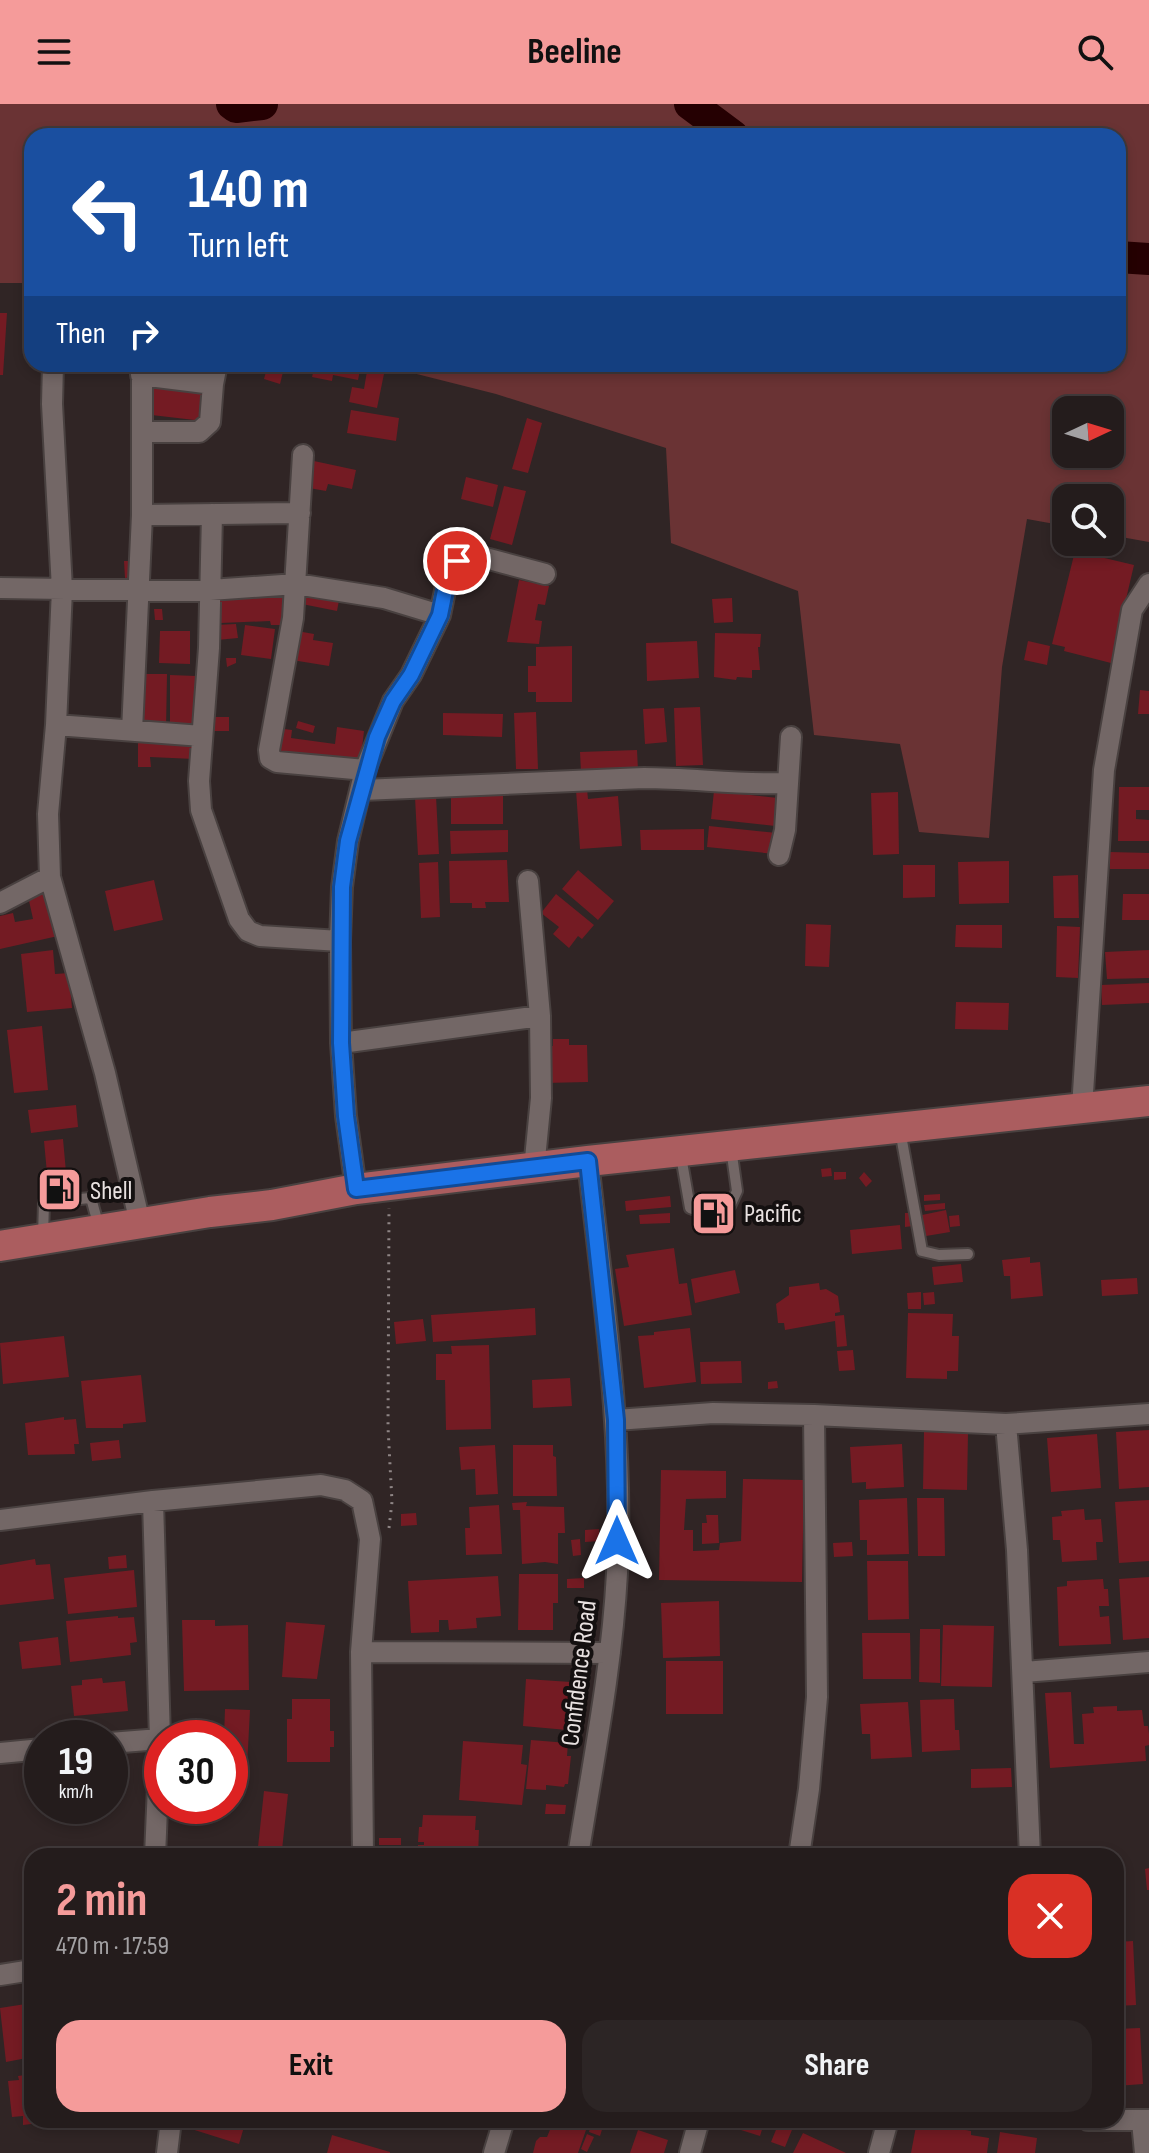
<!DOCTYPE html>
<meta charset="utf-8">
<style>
:root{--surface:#241c1c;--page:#2c2525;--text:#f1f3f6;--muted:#a3a1a3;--line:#413a3b;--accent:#f59b9a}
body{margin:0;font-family:"Sofia Sans Condensed",sans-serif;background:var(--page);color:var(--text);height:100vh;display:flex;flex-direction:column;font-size:30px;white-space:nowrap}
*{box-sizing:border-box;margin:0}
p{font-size:26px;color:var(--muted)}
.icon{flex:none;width:44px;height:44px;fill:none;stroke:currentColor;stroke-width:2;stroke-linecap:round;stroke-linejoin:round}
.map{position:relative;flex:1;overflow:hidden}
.drawer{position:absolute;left:24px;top:1744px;width:1100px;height:280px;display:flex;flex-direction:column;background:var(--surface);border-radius:24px;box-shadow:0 4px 12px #0003,0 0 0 2px var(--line)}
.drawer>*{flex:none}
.guide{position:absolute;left:24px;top:24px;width:1102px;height:244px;border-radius:24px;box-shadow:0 4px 12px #0003,0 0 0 2px var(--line);background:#1a4fa0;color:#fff;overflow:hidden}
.needle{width:52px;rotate:86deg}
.tools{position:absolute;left:1052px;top:292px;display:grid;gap:16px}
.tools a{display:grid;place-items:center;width:72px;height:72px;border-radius:16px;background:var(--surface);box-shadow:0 4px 12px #0003,0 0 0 2px var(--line);font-size:40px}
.speed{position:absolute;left:24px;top:1616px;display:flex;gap:16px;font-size:40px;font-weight:700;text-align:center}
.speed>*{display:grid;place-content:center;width:104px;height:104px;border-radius:50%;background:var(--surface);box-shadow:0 4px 12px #0003,0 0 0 2px var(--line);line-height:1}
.speed small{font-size:20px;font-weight:400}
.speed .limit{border:12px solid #d22;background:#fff;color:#111}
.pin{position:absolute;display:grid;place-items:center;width:68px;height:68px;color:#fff;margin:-34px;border:4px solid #fff;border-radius:50%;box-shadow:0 2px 8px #0007}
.me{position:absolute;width:88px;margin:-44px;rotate:0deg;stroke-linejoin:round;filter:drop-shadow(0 0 6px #0008)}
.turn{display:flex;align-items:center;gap:28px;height:168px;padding:0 32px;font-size:36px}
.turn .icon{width:104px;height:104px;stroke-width:2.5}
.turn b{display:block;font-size:56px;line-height:68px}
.then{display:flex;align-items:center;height:76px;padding:0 32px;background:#0003;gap:16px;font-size:30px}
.round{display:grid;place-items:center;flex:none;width:84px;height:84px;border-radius:24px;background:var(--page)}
.overview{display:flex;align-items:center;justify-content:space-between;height:136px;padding:0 32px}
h1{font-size:48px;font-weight:700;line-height:60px;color:var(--accent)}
.button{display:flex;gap:16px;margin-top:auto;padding:16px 32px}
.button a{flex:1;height:92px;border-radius:24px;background:var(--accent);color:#111;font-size:32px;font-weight:700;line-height:92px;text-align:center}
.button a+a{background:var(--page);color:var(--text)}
header{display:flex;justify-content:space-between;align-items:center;height:104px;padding:0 32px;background:var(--accent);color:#111;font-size:36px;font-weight:700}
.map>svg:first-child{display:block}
</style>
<header><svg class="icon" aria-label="menu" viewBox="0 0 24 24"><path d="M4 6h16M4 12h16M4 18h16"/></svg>Beeline<svg class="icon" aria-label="search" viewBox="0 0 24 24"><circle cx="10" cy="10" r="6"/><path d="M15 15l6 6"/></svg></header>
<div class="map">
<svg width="1149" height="2049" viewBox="0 0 1149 2049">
<rect width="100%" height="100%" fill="#302525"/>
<path fill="#6a3334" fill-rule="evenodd" d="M0,0h1149v438l-39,-7v-37h-44v28l-39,-7 -25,148 -13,171 -70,-6 -19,-88 -86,-9 -16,-144 -127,-48 -5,-95 -170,-54 -99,-25v-5h721v-228h-1086v147h-32zM1066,306h44v44h-44z"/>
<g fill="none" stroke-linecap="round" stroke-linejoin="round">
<path stroke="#250002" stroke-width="32" d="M232,0l4,3 26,-3
M690,0l43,32
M1118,153l31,2"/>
</g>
<path fill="#741b23" d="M0,209h7l-4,62h-3z
M268,260h17l-5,20 -16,-5z
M315,260h71l-9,44 -28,-6 3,-15 12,2 3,-18 -7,-1 -2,10 -25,-5 -1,6 -20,-4z
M146,281l60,7 -3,29 -60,-7z
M351,306l48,8 -3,23 -49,-8z
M527,314l15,5 -14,50 -16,-4z
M314,357l42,9 -4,19 -24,-5 -2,7 -17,-3z
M466,373l32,8 -5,22 -32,-8z
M504,382l22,5 -14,54 -22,-6z
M1075,447l59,14 -23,98 -47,-12 1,-4 -13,-3z
M124,457h8l1,16 -8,1z
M519,476l30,6 -4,19 -7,-1 -3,16 7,1 -3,23 -32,-2z
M288,485l1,36h-18l-1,-4 -50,2 -2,-32z
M305,485l35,6 -3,16 -35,-7z
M732,494l1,24 -19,1 -2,-24z
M154,505h8l1,11h-8z
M236,520l2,14 -21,2 -2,-15z
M245,521l30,4 -4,30 -30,-4z
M160,527h30v33l-31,-1z
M297,527l17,3 -1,6 20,3 -4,23 -37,-6z
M715,529l46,1 -1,13h-2l2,23h-8v8l-15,-1 -1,3 -22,-3z
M697,537l2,37 -52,3 -1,-38z
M1028,537l22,5 -3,19 -23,-5z
M572,542v56h-36v-10h-8v-26h8v-19z
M226,554h10v5l-9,4z
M141,570h26l-1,55 -26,-1z
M170,571l26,1v51h-26z
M1140,586l9,1v23h-11z
M700,603l3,58 -27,1 -2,-58z
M664,604l3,34 -22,2 -2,-35z
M536,608l2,57h-22l-2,-56z
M443,609l60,1 -1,23 -59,-2z
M206,613h23v14h-23z
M298,617l17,5 -2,7 -17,-5z
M337,623l27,4 -4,35 -87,-12 3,-26 16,2 -1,8 44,6z
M138,633l56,3v19l-44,-2 1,10h-13z
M637,646l1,20 -57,2 -1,-20z
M1119,683h30v23h-13v9l13,1v21h-31z
M587,685l1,10 30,-3 4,50 -42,3 -4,-59z
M714,687l64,7 -3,28 -64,-7z
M451,688h20v4h32v28h-52z
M898,688l1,62 -26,1 -2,-62z
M436,692l3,58 -21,1 -3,-58z
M709,722l68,7 -2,21 -68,-7z
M704,725v21h-63l-1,-20z
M508,726v22l-57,2 -1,-23z
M1110,748l39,1v16h-39z
M507,756l2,42h-24l1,6h-14v-5h-22l-1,-42z
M1009,757v42l-50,1 -1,-42z
M438,758l2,55 -19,1 -2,-55z
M903,761h32v32l-32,1z
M578,766l36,31 -16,19 -36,-31z
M1078,771l1,43h-25l-1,-42z
M154,776l9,40 -49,11 -9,-40z
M48,788l10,44 -58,13v-33l13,-3 2,9 18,-3 -5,-23z
M556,790l38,31 -12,14 -4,-3 -9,12 -16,-14 6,-7 -18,-14z
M1123,790h26v26h-27z
M806,820l25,1 -2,42 -24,-1z
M956,821h46v23l-47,-1z
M1057,822l23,1 -2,51 -22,-1z
M53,846l2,24 14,-1 3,35 -45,4 -6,-58z
M1149,846v28l-42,1 -2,-27z
M1149,879v20l-47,2 -1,-20z
M956,898l53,1 -1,27 -53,-1z
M42,922l6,64 -34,3 -7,-63z
M553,935h16v6h18l1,37 -44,1 -1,-37h10z
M76,1001l2,22 -47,6 -3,-23z
M63,1035l5,55 -19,1 -5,-54z
M831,1064l1,8 -10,1 -1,-8z
M834,1068h12v7l-12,1z
M864,1068l8,9 -6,6 -7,-9z
M719,1088l3,41 -22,2 -3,-41z
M940,1090v6l-16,1v-6z
M670,1092l1,11 -45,4 -1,-10z
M945,1099v6l-20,2 -1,-6z
M946,1106l4,22 -24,4 -4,-21z
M670,1109v10l-30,1 -1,-9z
M905,1109h7l1,13 -8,1z
M959,1111l1,11 -10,1 -1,-11z
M900,1121l2,24 -50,5 -2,-24z
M674,1144l5,36 8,-1 5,32 -68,11 -9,-57 14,-2 -3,-12z
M1030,1153v6l10,-1 3,34 -32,3 -1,-23h-6l-2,-16z
M961,1160l2,18 -29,3 -2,-18z
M735,1166l5,23 -45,10 -4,-24z
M1137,1174l1,16 -36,2 -1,-16z
M819,1179l1,7 6,-1 12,7 2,16 -5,1v3l9,-1 3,31 -10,1 -2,-26 -50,9 -1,-7h-6l-2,-19 13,-9v-8z
M921,1188v17h-13l-1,-16z
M934,1188l1,12 -11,1 -1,-12z
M535,1204l1,27 -103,7 -2,-27z
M908,1209l45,1 -1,22h7l-1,35h-11v8l-41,-1z
M423,1215l3,22 -30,3 -2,-22z
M690,1224l6,54 -52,6 -6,-52 16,-1v-3z
M64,1232l5,41 -66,7 -3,-41z
M489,1241l2,84 -45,1 -1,-50h-9v-26h16l-1,-8z
M853,1246l2,20 -16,1 -2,-20z
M741,1257l1,22 -41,1 -1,-22z
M141,1271l5,47 -23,2v4h-37l-5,-47z
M570,1274l2,28 -39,2 -1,-28z
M777,1277l1,7 -10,1v-7z
M64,1313v3l12,-1 3,25h-5l1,10 -47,1 -3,-32z
M1149,1326v57l-30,2 -3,-57z
M924,1328l44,1 -1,57 -44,-1z
M1097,1330l4,54 -50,4 -4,-54z
M119,1336l2,18 -29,3 -2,-18z
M902,1340l2,43 -38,2v-7l-14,1 -2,-36z
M495,1341l3,49 -22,1 -1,-26 -14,1 -2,-23z
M513,1341h40v11l3,1 1,39h-44z
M661,1366l65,1v27l-40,1 -2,31h9v21l26,-1 1,-7 21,-2 2,-62 61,1 -2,102 -143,-2z
M907,1394l2,56 -42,1v-15h-7l-1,-40z
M917,1394h27l1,58h-27z
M1149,1396v61l-30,2 -4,-61z
M527,1398l-1,4 38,1 1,26h-7v31l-13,-2 -23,2 -2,-54h-7l-1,-7z
M499,1401l3,49 -36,1 -1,-27h5l-1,-21z
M1084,1405l1,11 16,-1 2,23h-7l1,18 -35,2 -2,-22h-7l-1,-23 10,-1 -1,-5z
M416,1409l1,12 -16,1v-12z
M706,1411h12l1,28 -17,1v-21h5z
M599,1425l1,12 -15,1v-12z
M580,1435l1,16 -8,1 -2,-16z
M852,1438l1,14 -19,1 -1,-14z
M126,1451l1,13 -18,1 -1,-12z
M35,1455l1,6 14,-1 4,35 -54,6v-40z
M867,1457h41l1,58 -41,1z
M134,1466l3,37 -69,7 -4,-36z
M519,1470h39v29h-5v27h-35z
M498,1472l3,40 -25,2 1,10 -28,2 -1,-10h-9v12l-28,1 -3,-52z
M1149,1473v61l-26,2 -4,-61z
M584,1474v10h-17v-9z
M1103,1475l1,10h4l1,17h-10l1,11 9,-1 2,28 -52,2 -2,-59 10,-1v-5z
M719,1497l1,55 -57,2 -2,-55z
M118,1512v2l16,-1 3,25 -7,1 1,12 -61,7 -4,-41z
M182,1516h33v6l33,-1 1,65 -65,1z
M286,1518l39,3 -8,54 -35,-2z
M943,1521l51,1 -2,61 -51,-1z
M920,1525h20v54l-21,-1z
M862,1529h48l1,46h-48z
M58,1533l3,28 -39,4 -3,-27z
M666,1557h57v53h-57z
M102,1574l1,5 22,-2 3,30 -54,5 -3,-30 11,-1v-5z
M526,1575l45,3 -4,48 -44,-4z
M1071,1588l3,52h10l-2,-30 12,-1 -1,-6 24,-1v5l25,-1 2,16h4l1,8v11l-4,1 1,15 -96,7 -5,-75z
M292,1595h38v32h4v16h-4v15h-43v-43h5z
M954,1595l1,31h4l1,20 -38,2 -2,-52z
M908,1598l4,55 -41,2 -1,-25h-8l-2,-30z
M225,1605l25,1 -3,57h-17v-29h-6z
M531,1636l37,3 -1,13h4l-3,28h-3l-1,3 -18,-2v5l-20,-1z
M463,1637l60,4 -2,19 6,1 -5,40 -63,-5z
M1011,1664l1,19 -41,1v-19z
M264,1687l24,3 -6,56 -24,-3z
M546,1700l20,1 -1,9h-20z
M423,1711l53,1 -1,14h4l-1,26h-61l1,-11h6v-3h-6l1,-15h3z
M379,1734h22v7h-22z
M194,1743l54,1 -1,8h-54z
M1149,1764v22h-2l-2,-21z
M1133,1837l3,64 -20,1v-64z
M32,1899v54l-26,5 -6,-54z
M1140,1924l3,56 -27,2v-57z
M32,1970v46l16,2 -25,3v-9l-11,1 -4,-36 11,-1 -1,-4z
M187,2016h59l-7,24 -54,-17z
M554,2016h35l-2,8 -24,-7 23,9 -8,23h-45l3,-12 4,-4h7z
M592,2016h13l-5,16 -11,-4z
M727,2016h38l-5,16 -35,-11z
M780,2016h16l-11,27 -14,-5z
M917,2017l54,10v4l18,3 -2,15h-76z
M638,2026l30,10 -4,13h-34z
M1000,2028l37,6 -2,15h-38z
M803,2029l43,20h-53z
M587,2030l7,3 -7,15 -6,-3z
M332,2031l58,17v1h-63z"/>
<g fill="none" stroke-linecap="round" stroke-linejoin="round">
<defs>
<path id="lane" d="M900,1026l22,121 17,4 29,-1
M681,1052l9,52 8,3
M720,1105l10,-3 7,-15 -6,-43
M43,1133l1,-35 47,-4 8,29"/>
<path id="street" d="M53,260l-1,40 10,185 -6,136 -8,89 2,63 55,196 35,150
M141,271l72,9
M143,328h56l11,-10 3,-38 4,-20
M303,351l-10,163 -24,132 1,8 7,4 88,8
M212,410l-3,134 -10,133 2,29 38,109 9,12 12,5 80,5
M142,411l158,-2
M0,484l196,3 100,-7 88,14 56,17
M56,621l146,11
M132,627l10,-216v-151
M362,686l282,-12c48,0 96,7 144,5
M779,751l6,-25 6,-93
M528,777l12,135 1,82 -7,71
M0,799l50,-26
M341,939l199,-27
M1082,1004l22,-338 28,-160 17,-26
M356,1085l-10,-73 -5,-73 -1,-102 2,-54 6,-46 17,-71 28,-69 18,-26 29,-60 8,-39 9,-15 17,-6 71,19
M616,1316l97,-7 101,2 192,9 143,-10
M1006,1320l11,126 13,306
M153,1397l7,238 -5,117
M0,1416l153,-19 168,-16 24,5 17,11 8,38 -9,113 2,204
M361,1548l249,1
M1024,1568l125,-10
M110,1639l50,-4
M0,1649l42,-4
M578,1752c15,-94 34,-188 39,-283 7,-138 -14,-275 -29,-412
M799,1752l10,-67 8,-92 -3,-282
M0,1871l32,-5
M1088,2016h61
M1142,2017l3,32
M167,2049l4,-33
M494,2049l10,-33
M690,2049l9,-33
M879,2049l9,-33"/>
<path id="primary" d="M0,1142l210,-34 62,-7 84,-16 232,-28 561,-60"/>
</defs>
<use href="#lane" stroke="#494140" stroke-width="14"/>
<use href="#street" stroke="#494140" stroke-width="24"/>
<use href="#primary" stroke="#494140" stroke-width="34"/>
<path stroke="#8e8585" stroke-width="3" stroke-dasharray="2 6" stroke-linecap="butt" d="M389,1424l3,-26 -4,-75 1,-219"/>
<use href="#lane" stroke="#736766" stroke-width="10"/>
<use href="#street" stroke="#736766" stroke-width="20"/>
<use href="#primary" stroke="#ab5d5f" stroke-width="30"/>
</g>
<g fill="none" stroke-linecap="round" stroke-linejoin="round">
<defs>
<path id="route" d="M457,457l-9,15 -8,39 -29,60 -18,26 -16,36 -29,104 -6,46 -1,156 5,73 10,73 232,-28 28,259 1,121"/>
</defs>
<use href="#route" stroke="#114b97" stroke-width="20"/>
<use href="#route" stroke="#1a73e8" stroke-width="14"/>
</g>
<defs>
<symbol id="fuel-square" viewBox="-11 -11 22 22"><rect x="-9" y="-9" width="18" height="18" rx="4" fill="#f59b9a" stroke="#141010"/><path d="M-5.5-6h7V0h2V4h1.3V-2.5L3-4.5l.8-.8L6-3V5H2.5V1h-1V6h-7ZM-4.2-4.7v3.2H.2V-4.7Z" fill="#111"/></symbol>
</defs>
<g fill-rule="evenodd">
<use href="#fuel-square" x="34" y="1060" width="51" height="51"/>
<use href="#fuel-square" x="688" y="1084" width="51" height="51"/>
</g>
<g text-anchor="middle" stroke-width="8" stroke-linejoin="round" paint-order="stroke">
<g font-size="26" fill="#e8e1e0" stroke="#141010" text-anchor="start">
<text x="90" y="1095">Shell</text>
<text x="744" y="1118">Pacific</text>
</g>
<g font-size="26" fill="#e8e1e0" stroke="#141010">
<text transform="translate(578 1569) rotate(-83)" y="9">Confidence Road</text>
</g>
</g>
</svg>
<div class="tools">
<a><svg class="needle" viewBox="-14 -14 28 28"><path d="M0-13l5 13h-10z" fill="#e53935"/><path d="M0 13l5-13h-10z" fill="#a3a1a3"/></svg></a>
<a><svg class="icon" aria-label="search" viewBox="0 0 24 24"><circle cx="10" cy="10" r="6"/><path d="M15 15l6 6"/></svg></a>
</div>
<div class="speed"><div>19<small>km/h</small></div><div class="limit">30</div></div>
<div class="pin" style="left:457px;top:457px;background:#d93025"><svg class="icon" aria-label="arrive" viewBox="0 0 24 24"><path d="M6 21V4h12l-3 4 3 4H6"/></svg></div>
<svg class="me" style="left:617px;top:1437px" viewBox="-20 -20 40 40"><path d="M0-17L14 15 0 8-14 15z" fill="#1a73e8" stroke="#fff" stroke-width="4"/></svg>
<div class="guide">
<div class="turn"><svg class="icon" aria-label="left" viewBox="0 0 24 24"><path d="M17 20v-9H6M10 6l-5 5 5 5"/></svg><div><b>140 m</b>Turn left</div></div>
<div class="then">Then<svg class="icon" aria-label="right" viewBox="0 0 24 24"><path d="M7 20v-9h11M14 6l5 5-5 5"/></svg></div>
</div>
<section class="drawer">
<div class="overview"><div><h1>2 min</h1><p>470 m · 17:59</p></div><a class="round" style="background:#d93025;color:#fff"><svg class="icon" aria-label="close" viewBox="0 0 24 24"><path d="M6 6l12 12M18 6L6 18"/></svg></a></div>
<div class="button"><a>Exit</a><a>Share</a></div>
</section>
</div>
